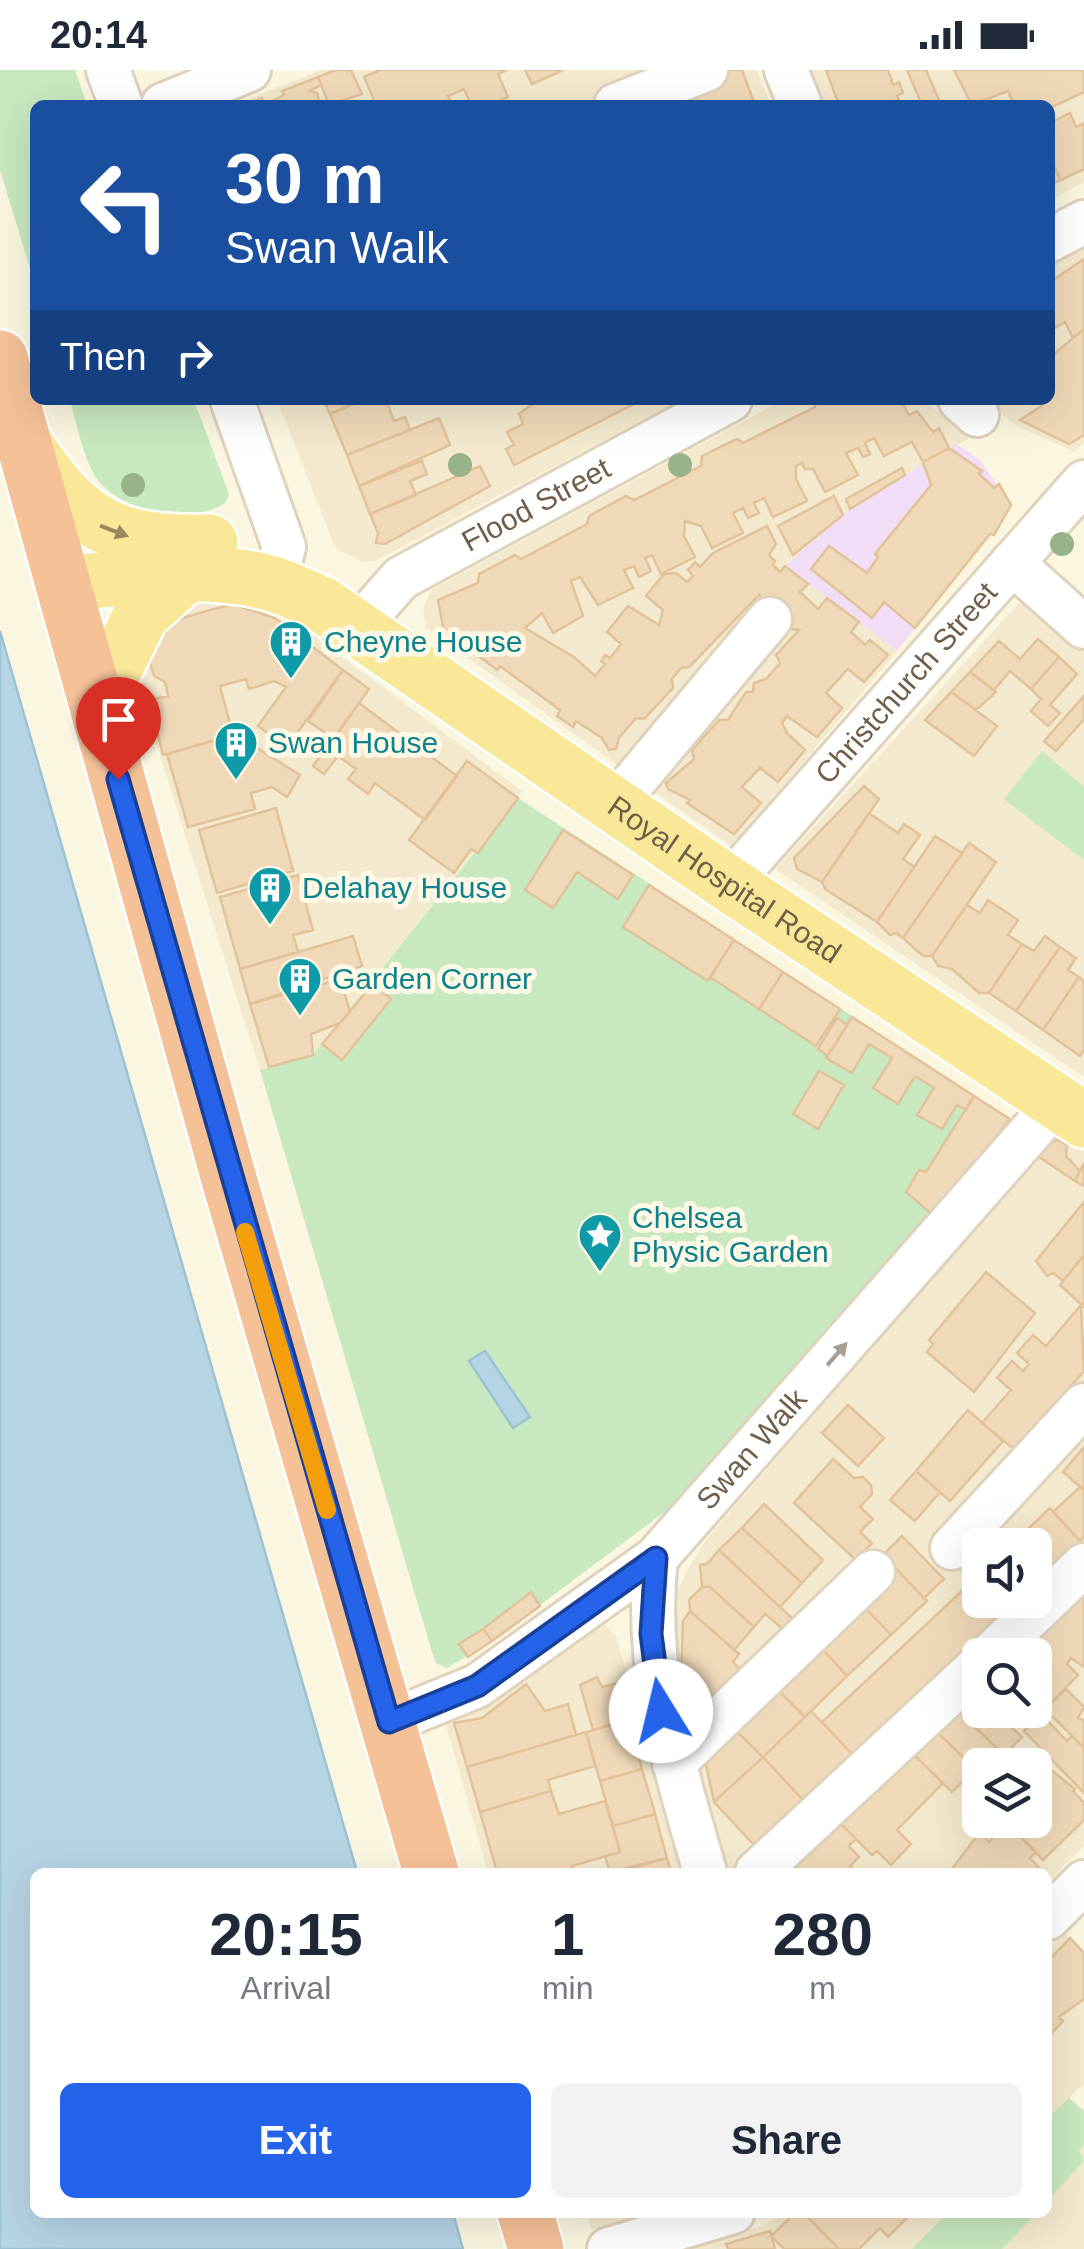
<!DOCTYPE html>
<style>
:root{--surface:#fff;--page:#f2f2f3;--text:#1f2937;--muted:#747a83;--accent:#2563eb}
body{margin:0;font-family:Helvetica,sans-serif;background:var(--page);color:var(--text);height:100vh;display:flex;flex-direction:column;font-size:38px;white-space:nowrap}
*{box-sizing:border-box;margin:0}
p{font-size:32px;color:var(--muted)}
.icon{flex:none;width:55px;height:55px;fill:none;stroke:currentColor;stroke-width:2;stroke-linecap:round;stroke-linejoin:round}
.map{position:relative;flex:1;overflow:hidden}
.side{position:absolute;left:30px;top:1798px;width:1022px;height:350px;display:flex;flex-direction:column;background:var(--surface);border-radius:15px;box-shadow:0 10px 40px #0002}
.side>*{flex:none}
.top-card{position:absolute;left:30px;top:30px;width:1025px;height:305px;border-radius:15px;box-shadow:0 10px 40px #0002;background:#1a4fa0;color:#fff;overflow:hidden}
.controls{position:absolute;left:962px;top:1458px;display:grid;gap:20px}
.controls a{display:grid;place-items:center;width:90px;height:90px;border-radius:15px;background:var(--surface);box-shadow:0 10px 40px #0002;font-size:50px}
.pin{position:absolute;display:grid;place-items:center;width:85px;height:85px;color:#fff;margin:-102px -42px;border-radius:50% 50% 50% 0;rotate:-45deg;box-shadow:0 0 10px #0007}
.pin .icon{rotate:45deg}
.me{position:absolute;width:110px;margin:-55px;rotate:351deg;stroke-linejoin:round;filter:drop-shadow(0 0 8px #0008)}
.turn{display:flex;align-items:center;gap:35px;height:210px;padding:0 30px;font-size:45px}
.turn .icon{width:130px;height:130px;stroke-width:2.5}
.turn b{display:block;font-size:70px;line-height:85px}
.then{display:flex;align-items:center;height:95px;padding:0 30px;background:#0003;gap:20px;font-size:38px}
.eta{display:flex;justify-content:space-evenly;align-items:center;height:170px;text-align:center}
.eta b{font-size:60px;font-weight:700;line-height:70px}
.cta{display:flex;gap:20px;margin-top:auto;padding:20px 30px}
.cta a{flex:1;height:115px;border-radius:15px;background:var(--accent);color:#fff;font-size:40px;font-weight:700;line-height:115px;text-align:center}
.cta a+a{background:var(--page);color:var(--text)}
.status{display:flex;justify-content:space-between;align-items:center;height:70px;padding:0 50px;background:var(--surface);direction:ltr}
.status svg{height:28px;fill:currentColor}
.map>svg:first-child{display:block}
</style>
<div class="status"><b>20:14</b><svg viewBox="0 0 49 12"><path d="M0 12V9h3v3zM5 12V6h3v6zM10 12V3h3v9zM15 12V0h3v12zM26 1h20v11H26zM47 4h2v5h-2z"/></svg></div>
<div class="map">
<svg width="1084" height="2179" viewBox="0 0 1084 2179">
<rect width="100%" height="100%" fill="#fbf6df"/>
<path fill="#f3e9ce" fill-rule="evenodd" d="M321,0h436l14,35h-537z
M807,0h277v112l-34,19v-96h-229z
M1084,175v197l-9,10 -57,-25 -34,-27h66v-136z
M277,330h403l-305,161 -12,1 -27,-13z
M783,330h140l46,38 -119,71 -65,56 112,86 -165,196 -306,-219 -3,-18 8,-20z
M232,526l58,22 232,173 -209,264 -53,15 -117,-368 -3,-33 35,-59z
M1030,530l54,46v431l-309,-208 246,-268z
M1055,1065l29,13v698l-36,36v-10h-324l-52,-174v-94l15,-34 18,-29zM980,1475h55v55h-55zM980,1585h55v55h-55zM980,1695h55v55h-55z
M590,1552l16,3 10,11 66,236h-194l-43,-151 35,-12z
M1064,1863l20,20v131l-15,14 15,13v138h-402l81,-23 20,-13 265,-1v-263z
M586,2142h66v1l-61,17z"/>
<path fill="#f2ddf7" d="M956,374l23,15 32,46 -17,30 -4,-1 -93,117 -112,-85 65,-57z"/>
<path fill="#c8e8bf" d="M0,0h75l12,35h-52v180l-35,-115z
M70,330h124l35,94 -4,9c-34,23 -107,9 -130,-27 -13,-22 -18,-52 -25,-76z
M1042,681l42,36v73l-80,-61z
M518,728l492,321 -76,97 -264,292 -178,133 -45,27 -11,-5 -4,-11 -172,-582 53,-15z
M1069,2028l15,13v33l-5,7 5,10 -36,39v-82z
M947,2143v-1l89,1 -34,36h-90z"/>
<path fill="#b5d4e4" stroke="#9cc2d5" stroke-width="2.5" d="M0,561l357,1241h-322v340l418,1 10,36h-463z
M485,1281l45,66 -17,11 -44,-67z"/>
<path fill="#f0d9b8" stroke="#e2c299" stroke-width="2.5" d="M336,0h15l11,24 -33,11 -11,-28z
M380,0h127l-9,4 10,23 -18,8h-19l-7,-16 -16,7 5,9h-77l-12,-28z
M525,0h38l-31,14z
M730,0h12l13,35h-81l39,-28z
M826,0h62l5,15 6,-3 4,11 -6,3 4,9h-62z
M907,0h19l15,35h-19z
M954,0h130v22l-34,16 -36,-3 -6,-14 -36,14z
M318,7l3,8 -11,6 7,2 3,12h-76l18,-7 2,7 20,-10 -2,-4z
M1070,43l6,14 8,-4v46l-23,11 -11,-17v-40z
M1052,92l9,18 -11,5v-22z
M1084,189v70l-11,9 -8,-16 -15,9v-49z
M1084,259v106l-15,9 -49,-24 30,-20v-43z
M324,330h39l-33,14z
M363,330h29l-5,2 7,19 11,-4 5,13 -63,25 -17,-41z
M538,330h104l-128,65 -8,-16 8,-4 -7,-13 16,-8 -4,-10z
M816,330h85l8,15 8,-4 16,21 6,-4 10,20 -26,14 -11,-20 -28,14 -10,-18 -9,5 5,11 -7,3 -5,-9 -12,5 12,22 -33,17 -12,-23h-8l-3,-6 -6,3v13l11,22 -34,16 -9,-19 -10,5 5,10 -11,5 -5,-10 -10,5 10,20 -31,15 -11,-22 -16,-5 -1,15 11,21 -34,17 -9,-19 -7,3 6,13 -12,6 -5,-11 -10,4 9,18 -35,17 -18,-28 -9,4 12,35 -30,17 -11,-20 -17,15 49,29 21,19 10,-12 -4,-3 4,-6 5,3 11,-14 -14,-12 21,-26 31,19 4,-15 -17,-14 18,-22 12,-1 11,9 6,-6 -5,-6 7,-8 5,5 13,-14 54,-27 9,18 -7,11 6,6 -2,4 7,7 5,-6 23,18 -8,8 18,17 9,-11 32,24 -8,10 14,13 5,-5 18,15 -24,27 -16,-13 -22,24 16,15 -25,29 -30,-21 -5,7 5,10 18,17 -27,32 -18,-14 -18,19 19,16 -27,31 -47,-31 3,-3 -22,-11 -2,-6 28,-24 -2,-9 27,-30h9l18,-28h7l1,-9 12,-4 14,-16 -4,-8 23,-25 -8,-1 -32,-34 -70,72 -8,1 -9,11 1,9 -29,31 -8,-1 -17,20 -3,11 -7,1 -7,-12 -26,-17 -3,6 -16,-11 3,-6 -60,-44 -3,4 -42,-32 -10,-1 -7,-37 40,-17 1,-9 36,-19 6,4 66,-35 2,-8 37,-20 8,4 67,-34 1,-10 35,-17 6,4 72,-36z
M439,348l11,27 -91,41 -12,-31z
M949,378l33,23 -3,3 15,14 5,-4 12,21 -17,30 -4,-1 -75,94 -31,-26 -12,16 -61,-49 18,-23 38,27 11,-16 -3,-3 56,-69 -8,-23z
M422,391l5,13 -17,7 6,14 -46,19 -11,-28z
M480,396l10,20 -105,58 -9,-1 2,-10 -8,-19z
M902,398l3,7 -55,34 -4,-10z
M834,426l9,19 -50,40 -15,-29z
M232,534l43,14 68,52 -56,77 -29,-21 28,-39 -12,-6 -25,8 -3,-10 -26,7 13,49 -70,20 -14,-55 19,-4 -3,-14 -11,-6 -4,-12 7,-23 21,-22z
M1038,569l21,18 -28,32 -21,-18 -16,19 -24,-18 29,-31 21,18z
M1059,587l18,17 -27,31 10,8 -12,13 -17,-15 10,-12 -10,-10z
M343,600l26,19 -35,50 -26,-18z
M970,602l26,20 -20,18 -25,-18z
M951,622l46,34 -23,30 -49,-36z
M1084,626v23l-28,32 -12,-10z
M359,633l98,73 -32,44 -50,-37 -7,11 -20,-15 8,-10 -18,-13 -14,18 -11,-8z
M233,665l7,27 9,-2 8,-12 43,27 -13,22 -15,-10 -21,6 4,16 -67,18 -21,-73z
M467,691l51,37 -40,55 -7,-4 -17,24 -45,-33z
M864,716l15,13 -57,83 -25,-13 -3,-11z
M276,738l17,63 -76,22 -18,-63z
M869,743l29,20 6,-9 16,11 -17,24 11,8 -37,55 -52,-33 -3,-7z
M563,760l70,45 -15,24 -41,-27 -24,36 -28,-18z
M935,766l27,17 -59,85 -7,-5 -6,2 -13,-13z
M969,773l27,19 -64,94h-9l-20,-18z
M298,805l15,55 -20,5 5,17 -58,17 -20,-72z
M649,815l85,55 -26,41 -85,-54z
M988,830l30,20 -10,15 14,9 -33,49h-10l-27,-24 -14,-3 -6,-10 35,-51 13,8z
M353,866l9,30 -112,38 -10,-35z
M1045,866l15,11 -44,64 -27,-18 33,-49 12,7z
M734,870l49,32 -24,37 -49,-32z
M1060,877l16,11 -8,12 11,7 -36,53 -27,-19z
M783,902l57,37 -24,37 -57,-37z
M1079,907l5,4v69l-4,6 -37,-26z
M340,909l10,33 -10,11 -29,11 2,21 -44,12 -19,-63z
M373,914l18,15 -49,61 -20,-16z
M852,947l122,79 -8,14 -9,-5 -15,24 -25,-14 17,-27 -19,-12 -17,28 -25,-16 19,-30 -23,-14 -17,29 -26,-15z
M837,948l10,7 -19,31 -10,-7z
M819,1001l25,14 -26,44 -25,-15z
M974,1026l36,23 -76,97 -28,-24 13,-22 7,2z
M1057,1070l10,5 -1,11 14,15 -5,10 -39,-26 11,-12z
M1084,1093v23l-9,-5z
M1084,1132v53l-21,26 -10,-8 -6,3 -11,-15z
M1084,1185v52l-24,-22z
M986,1202l49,41 -61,79 -47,-40 6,-8 -4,-4z
M1081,1235l3,66 -69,79 -33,-27 29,-33 -14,-12 15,-17 11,10 6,-7 -12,-11 16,-18 13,11z
M848,1335l36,33 -26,28 -36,-33z
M968,1340l35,31 -53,60 -34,-30z
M1084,1377v43l-21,-18z
M833,1389l21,19 9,-1 8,8 1,9 -12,13 13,12 -13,13 12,11 -16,17 -62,-57z
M916,1401l24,21 -25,29 -25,-21z
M1080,1417l4,3v47l-4,4 -27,-29z
M764,1434l59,56 -21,23 -60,-55z
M1050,1438l30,33 -45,42v-38h-24z
M742,1458l60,55 -22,24 -61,-57z
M902,1466l42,43 -20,19 -41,-43z
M719,1480l74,69 -10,10 -18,-15 -11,13 -44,-40h-8l-2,-22 7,-1z
M895,1498l32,33 -36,34 -31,-33z
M980,1504v26h37l-165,154 -30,-32z
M702,1517h8l44,40 -20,23 -44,-39 -1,-11z
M1084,1518v79l-13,-9 -4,6 11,11 -26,27 -12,-11 -5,5v-41h-16z
M531,1522l9,14 -48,35 -9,-12z
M860,1532l31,33 -44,41 -29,-32z
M690,1541l49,43 -6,8 10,10 -35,34 -27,-24 2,-61z
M483,1559l9,12 -24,16 -9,-13z
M818,1574l29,32 -42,41 -31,-31z
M597,1607l5,10 16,-4 10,37 -35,10 -13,-45z
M526,1614l19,27 23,-7 8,31 -109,32 -13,-44 28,-5z
M774,1616l31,31 -42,40 -31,-30z
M1066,1619l18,18 -6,11 6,2v28l-39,-39z
M1035,1629l10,10 -14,16 -13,-13 -11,11 -14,-13h42z
M976,1632l4,8h13l29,27 -18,18 -44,-42z
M955,1637l49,48 -9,10 -8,-8 -12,12 -41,-40z
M811,1641l41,43 -49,46 -40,-43z
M1041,1644l26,27 5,-5 12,12v45l-60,-62z
M628,1650l14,49 -42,12 -14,-49z
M732,1657l31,30 -49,45 -9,-42z
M934,1659l41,40 -23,23 -41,-40z
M586,1662l9,34 -47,14 3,11 -71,21 -13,-45z
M911,1682l32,31 -46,47 14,14 -20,21 -14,-14 -5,4 -31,-31z
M763,1687l40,43 -49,45 -40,-43z
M642,1699l13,45 -42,12 -13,-45z
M1050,1699l25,20 -2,2 11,12v17l-41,40 -39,-40h31v-37z
M551,1721l8,23 46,-13 15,51 -48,14 2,6h-77l-17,-60z
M655,1744l12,44 -57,14 -5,-16 15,-4 -7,-26z
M1007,1753l29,29 -6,6 9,10 -4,4 -84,-2 29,-38 9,10z
M841,1754l15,15 -7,7 10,11 -9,9 7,6h-66z
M667,1788l4,14h-52z
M1070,1868l14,15v46l-25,18 4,4 -15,16v-76z
M796,2142h7l36,37h-55l-13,-13z
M803,2142h104l3,3 -22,22 -8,-9 -21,21h-20z
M770,2161l5,18h-47l-2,-5z"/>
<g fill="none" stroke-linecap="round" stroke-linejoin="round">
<defs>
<g id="minor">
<path d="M108,0l13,35"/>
<path d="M786,0l14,35"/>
<path d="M163,35l86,-35"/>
<path d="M616,35l90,-35"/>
<path d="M1050,170l34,-18"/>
<path d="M232,330l52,147 -10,37"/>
<path d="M960,330l17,15"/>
<path d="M1012,493l72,64"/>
<path id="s1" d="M368,563l4,-22 29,-33 329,-178"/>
<path d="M614,735l156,-186"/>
<path id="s2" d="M729,814l355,-402"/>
<path d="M952,1478l132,-143"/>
<path d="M656,1488c-13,110 19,210 49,314"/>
<path d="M990,1585l94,-90"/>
<path id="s3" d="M389,1652l88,-36 179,-128 401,-456"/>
<path d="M674,1693l199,-191"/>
<path d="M757,1802l223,-207"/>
<path d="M1048,1848l36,-36"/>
<path d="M609,2179l124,-37"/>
</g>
<g id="major">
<path d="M26,376c54,80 88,98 184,96"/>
<path id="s4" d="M63,514c66,-7 146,-19 210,0 17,5 33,14 50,21l406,279 355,236"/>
<path d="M97,635l44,-90 42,-38"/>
</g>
<path id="highway" d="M0,288l231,828 200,686
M525,2142l11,37"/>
</defs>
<use href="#minor" stroke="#dfd3bc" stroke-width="48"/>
<use href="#major" stroke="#fff" stroke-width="60"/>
<use href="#highway" stroke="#fff" stroke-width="60"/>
<use href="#minor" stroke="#fff" stroke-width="42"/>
<use href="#major" stroke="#f9e898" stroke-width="55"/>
<use href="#highway" stroke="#f5c197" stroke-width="55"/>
</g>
<g fill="#99b389">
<circle cx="460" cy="395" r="12"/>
<circle cx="680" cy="395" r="12"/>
<circle cx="133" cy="415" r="12"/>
<circle cx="1062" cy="474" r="12"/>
</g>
<defs><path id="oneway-solid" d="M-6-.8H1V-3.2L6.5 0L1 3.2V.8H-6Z" transform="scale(2.5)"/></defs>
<use fill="#9a8760" href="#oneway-solid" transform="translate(114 461) rotate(21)"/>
<use fill="#aa9e91" href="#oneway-solid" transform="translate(837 1284) rotate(-49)"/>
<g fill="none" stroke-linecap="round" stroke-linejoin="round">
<defs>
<path id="route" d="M118,709l271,943 88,-36 179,-128 -5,76 10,77"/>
</defs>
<use href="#route" stroke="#184099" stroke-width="25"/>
<use href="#route" stroke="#2563eb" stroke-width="18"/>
<path stroke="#f59e0b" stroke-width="18" d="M245,1162l82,278"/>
</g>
<defs>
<symbol id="building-pin" viewBox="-11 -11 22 30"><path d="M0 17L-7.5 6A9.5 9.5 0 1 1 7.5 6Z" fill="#0f9aa8" stroke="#fff9e5"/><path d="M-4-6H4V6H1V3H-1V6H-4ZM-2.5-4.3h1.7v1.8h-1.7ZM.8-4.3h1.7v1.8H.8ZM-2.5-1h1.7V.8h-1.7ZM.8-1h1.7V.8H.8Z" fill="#fff"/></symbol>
<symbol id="sight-pin" viewBox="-11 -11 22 30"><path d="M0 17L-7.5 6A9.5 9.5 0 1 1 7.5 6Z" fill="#0f9aa8" stroke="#fff9e5"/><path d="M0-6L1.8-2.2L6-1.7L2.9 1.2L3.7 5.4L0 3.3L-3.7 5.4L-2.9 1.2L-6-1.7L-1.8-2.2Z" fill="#fff"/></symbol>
</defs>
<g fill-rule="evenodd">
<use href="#building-pin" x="266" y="547" width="50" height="68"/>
<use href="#building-pin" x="211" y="648" width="50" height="68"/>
<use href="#building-pin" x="245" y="793" width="50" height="68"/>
<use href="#building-pin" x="275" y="884" width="50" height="68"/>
<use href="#sight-pin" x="575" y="1140" width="50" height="68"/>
</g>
<g text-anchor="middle" stroke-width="10" stroke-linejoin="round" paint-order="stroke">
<g font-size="30" fill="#715e48" stroke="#fff9e5">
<text dy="10" stroke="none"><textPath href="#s1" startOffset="220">Flood Street</textPath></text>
<text dy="10" stroke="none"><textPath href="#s2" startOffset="268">Christchurch Street</textPath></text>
<text dy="10" stroke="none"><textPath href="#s4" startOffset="752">Royal Hospital Road</textPath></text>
<text dy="10" stroke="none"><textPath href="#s3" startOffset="460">Swan Walk</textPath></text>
</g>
<g font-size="30" fill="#0d838f" stroke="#fff9e5" text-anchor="start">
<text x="324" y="582">Cheyne House</text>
<text x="268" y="683">Swan House</text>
<text x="302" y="828">Delahay House</text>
<text x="332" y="919">Garden Corner</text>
<text x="632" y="1158">Chelsea<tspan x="632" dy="34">Physic Garden</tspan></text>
</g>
</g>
</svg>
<div class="controls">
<a><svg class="icon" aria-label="sound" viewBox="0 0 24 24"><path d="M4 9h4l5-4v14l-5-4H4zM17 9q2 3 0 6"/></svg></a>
<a><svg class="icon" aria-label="search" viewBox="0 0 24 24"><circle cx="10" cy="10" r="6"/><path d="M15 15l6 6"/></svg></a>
<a><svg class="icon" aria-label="layers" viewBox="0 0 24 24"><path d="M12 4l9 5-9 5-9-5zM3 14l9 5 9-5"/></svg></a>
</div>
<div class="pin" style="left:118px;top:709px;background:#d93025"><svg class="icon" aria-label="arrive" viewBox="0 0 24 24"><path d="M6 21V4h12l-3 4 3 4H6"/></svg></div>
<svg class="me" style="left:661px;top:1641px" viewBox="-20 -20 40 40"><circle r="19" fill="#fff"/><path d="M0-13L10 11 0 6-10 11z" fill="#2563eb"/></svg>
<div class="top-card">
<div class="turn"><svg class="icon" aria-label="left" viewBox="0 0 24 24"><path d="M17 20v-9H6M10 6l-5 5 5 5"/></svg><div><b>30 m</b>Swan Walk</div></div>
<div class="then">Then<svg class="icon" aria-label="right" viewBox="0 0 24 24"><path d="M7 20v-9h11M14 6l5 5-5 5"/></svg></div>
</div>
<section class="side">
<div class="eta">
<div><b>20:15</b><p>Arrival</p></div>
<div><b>1</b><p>min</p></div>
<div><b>280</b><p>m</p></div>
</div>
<div class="cta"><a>Exit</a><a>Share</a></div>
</section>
</div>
